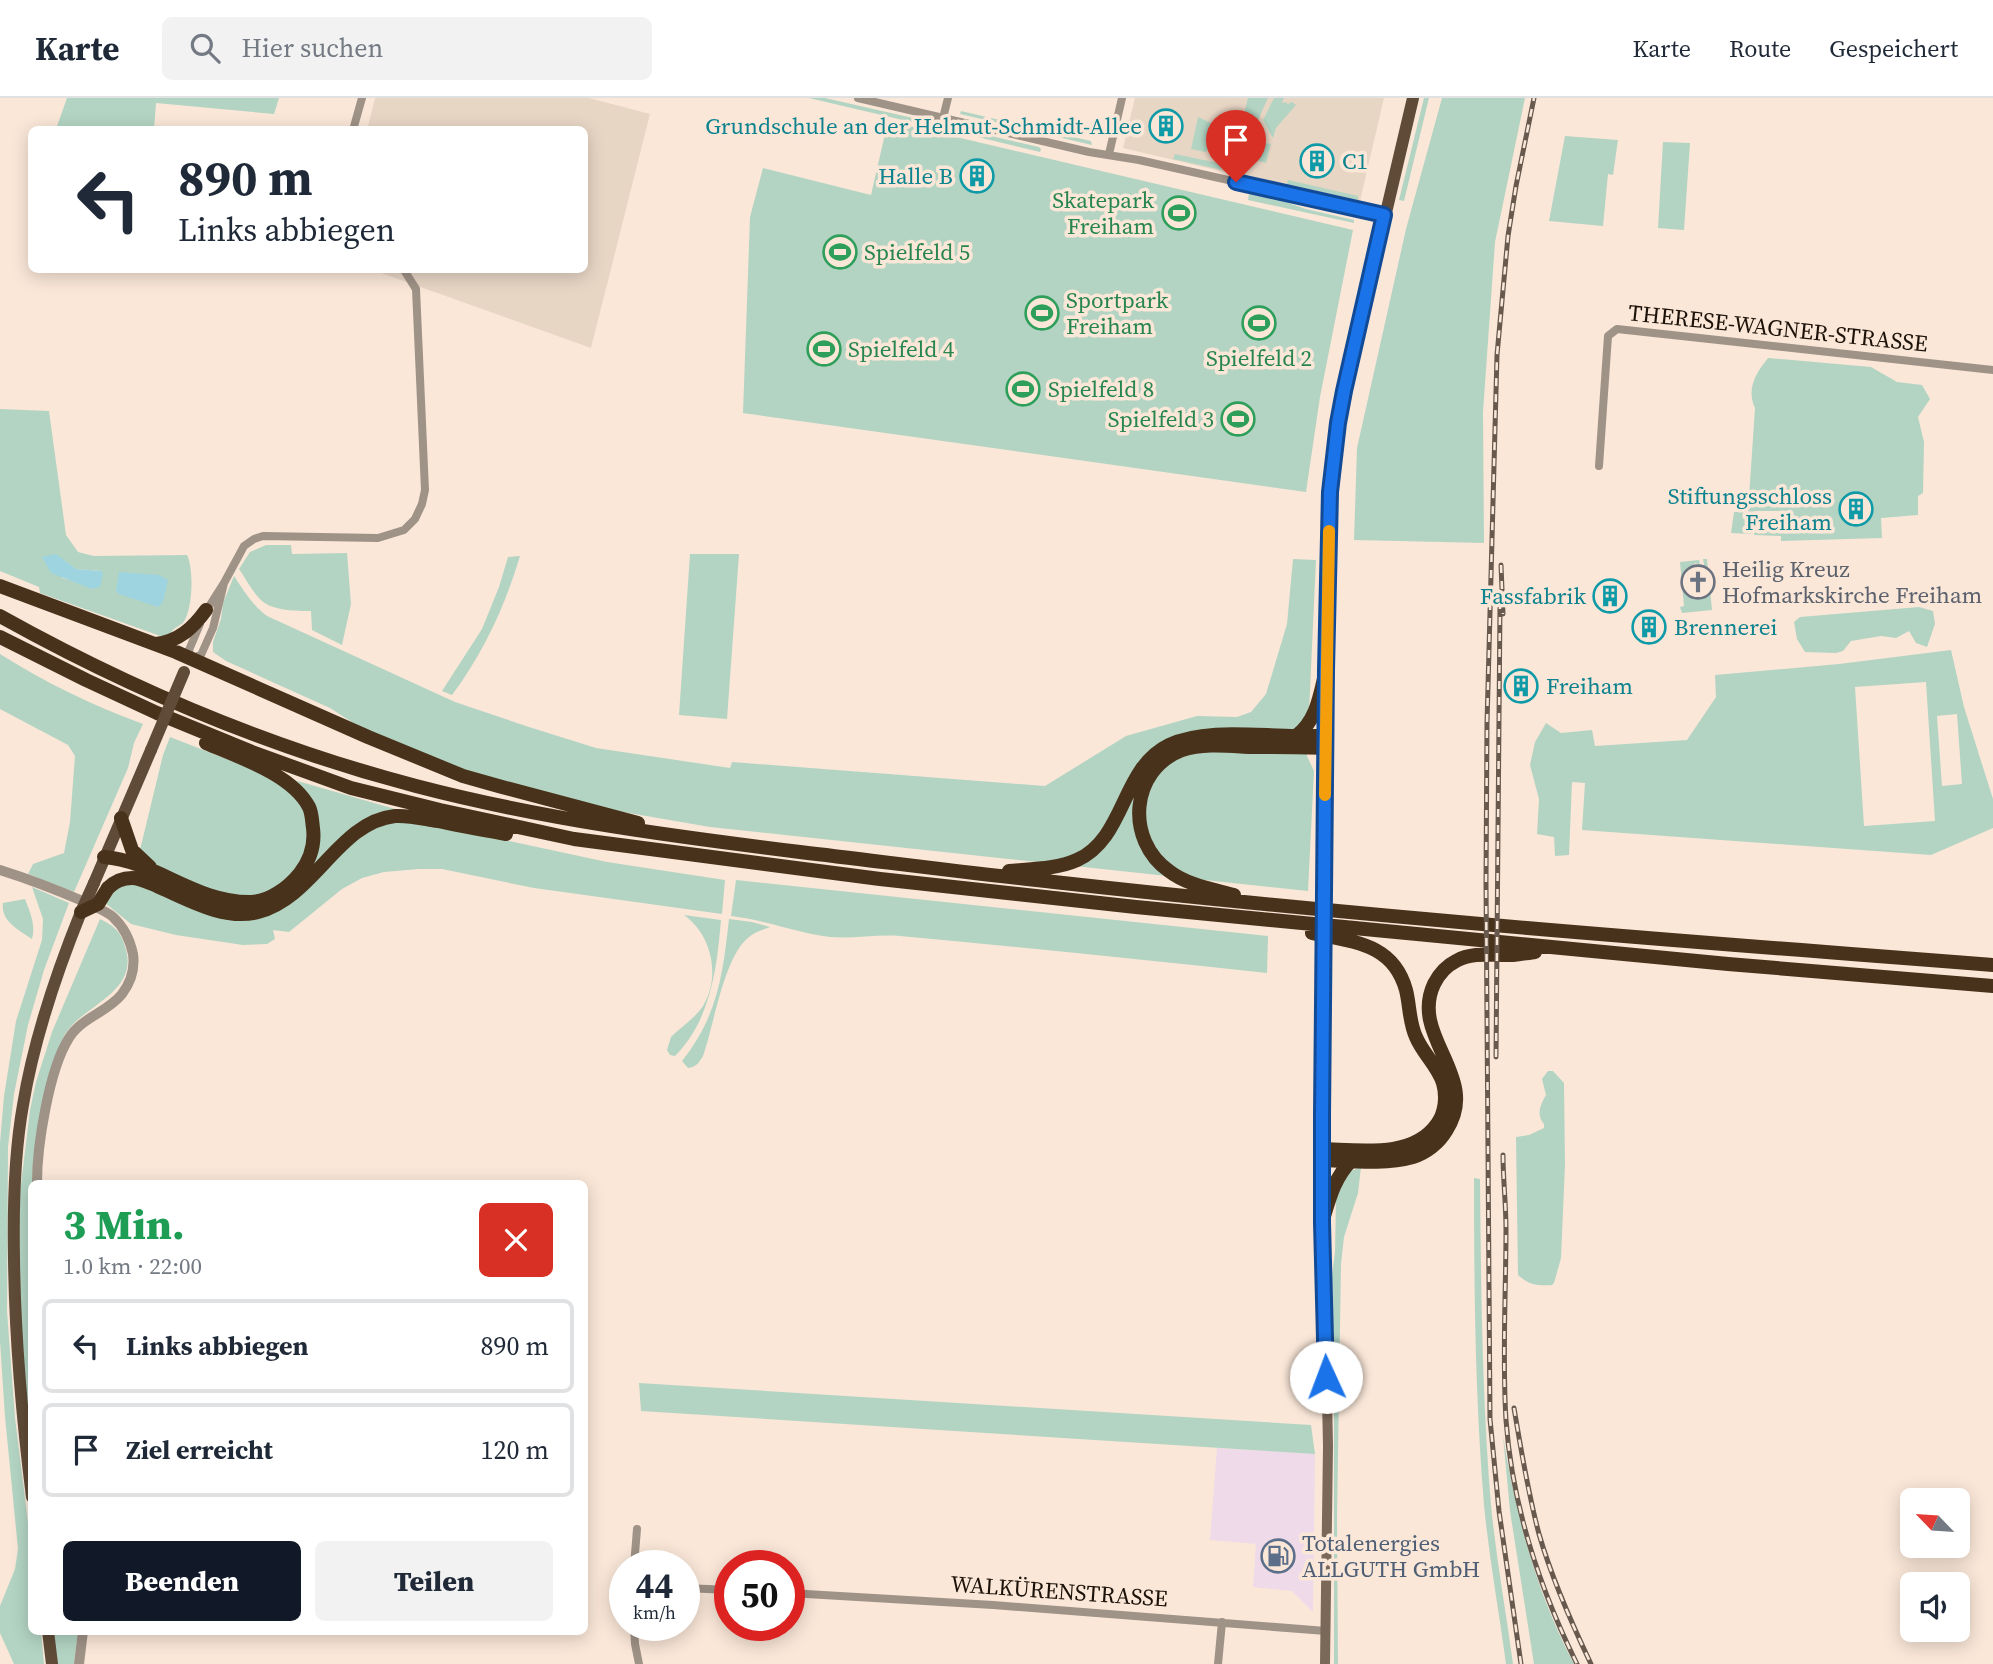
<!DOCTYPE html>
<html lang="de">
<meta charset="utf-8">
<style>
:root{--surface:#fff;--page:#f2f2f3;--text:#1f2937;--muted:#747a83;--line:#e0e1e3;--accent:#111827}
body{margin:0;font-family:"Source Serif 4",serif;background:var(--page);color:var(--text);height:100vh;display:flex;flex-direction:column;font-size:26px;white-space:nowrap}
*{box-sizing:border-box;margin:0}
p{font-size:23px;color:var(--muted)}
.icon{flex:none;width:38px;height:38px;fill:none;stroke:currentColor;stroke-width:2;stroke-linecap:round;stroke-linejoin:round}
.map{position:relative;flex:1;overflow:hidden}
.details{position:absolute;left:28px;top:1082px;width:560px;height:455px;display:flex;flex-direction:column;background:var(--surface);border-radius:10px;box-shadow:0 4px 18px #0003}
.details>*{flex:none}
.guide{position:absolute;left:28px;top:28px;width:560px;height:147px;border-radius:10px;box-shadow:0 4px 18px #0003;background:#fff;color:var(--text);overflow:hidden}
.needle{width:46px;rotate:295deg}
.controls{position:absolute;left:1900px;top:1390px;display:grid;gap:14px}
.controls a{display:grid;place-items:center;width:70px;height:70px;border-radius:10px;background:var(--surface);box-shadow:0 4px 18px #0003;font-size:35px}
.speed{position:absolute;left:609px;top:1452px;display:flex;gap:14px;font-size:35px;font-weight:700;text-align:center}
.speed>*{display:grid;place-content:center;width:91px;height:91px;border-radius:50%;background:var(--surface);box-shadow:0 4px 18px #0003;line-height:1}
.speed small{font-size:18px;font-weight:400}
.speed .limit{border:10px solid #d22;background:#fff;color:#111}
.pin{position:absolute;display:grid;place-items:center;width:60px;height:60px;color:#fff;margin:-72px -30px;border-radius:50% 50% 50% 0;rotate:-45deg;box-shadow:0 0 7px #0007}
.pin .icon{rotate:45deg}
.me{position:absolute;width:77px;margin:-38px;rotate:358deg;stroke-linejoin:round;filter:drop-shadow(0 0 5px #0008)}
.turn{display:flex;align-items:center;gap:24px;height:147px;padding:0 35px;font-size:32px}
.turn .icon{width:91px;height:91px;stroke-width:2.5}
.turn b{display:block;font-size:49px;line-height:60px}
.round{display:grid;place-items:center;flex:none;width:74px;height:74px;border-radius:10px;background:var(--page)}
.overview{display:flex;align-items:center;justify-content:space-between;height:119px;padding:0 35px}
h1{font-size:42px;font-weight:800;line-height:52px;color:#1e9e55}
.action{display:flex;gap:14px;margin-top:auto;padding:14px 35px}
.action a{flex:1;height:80px;border-radius:10px;background:var(--accent);color:#fff;font-size:28px;font-weight:800;line-height:80px;text-align:center}
.action a+a{background:var(--page);color:var(--text)}
ul{padding:0;list-style:none}
li{display:flex;align-items:center;gap:21px;height:94px;margin:0 14px 10px;padding:0 21px;border:4px solid var(--line);border-radius:10px}
li div{flex:1}
li b{display:block;font-size:26px}
li em{font-style:normal}
header{display:flex;align-items:center;gap:42px;box-sizing:border-box;height:98px;padding:0 35px;background:var(--surface);border-bottom:2px solid var(--line)}
header strong{font-size:33px}
nav{display:flex;gap:38px;margin-inline-start:auto;font-size:24px}
.search{width:490px;height:63px;background:var(--page);display:flex;align-items:center;gap:18px;box-sizing:border-box;padding:0 24px;border-radius:10px;color:var(--muted);font-size:26px}
.map>svg:first-child{display:block}
</style>
<header>
<strong>Karte</strong>
<div class="search"><svg class="icon" aria-label="search" viewBox="0 0 24 24"><circle cx="10" cy="10" r="6"/><path d="M15 15l6 6"/></svg>Hier suchen</div>
<nav><a>Karte</a><a>Route</a><a>Gespeichert</a></nav>
</header>
<div class="map">
<svg width="1993" height="1566" viewBox="0 0 1993 1566">
<rect width="100%" height="100%" fill="#fae7d8"/>
<path fill="#eedae9" d="M1217,1350l98,6 -2,158 -21,-21 -39,-4 3,-43 -46,-4z"/>
<path fill="#e8d6c5" d="M375,0h214l61,16 -59,234 -218,-78h211v-140h-217z
M1135,0h249l-24,103 -47,-11 -21,-2 -169,-40z"/>
<path fill="#b3d4c3" fill-rule="evenodd" d="M67,0h212l-5,16 -118,-11 -2,26h-98z
M809,0h16l101,23 -2,4z
M1248,0h20l-21,46 -11,1z
M1274,0h10l-2,4 1,1 2,-1 3,2 4,-2 4,3 -20,23 -3,10 -10,-18z
M1424,0h5l-25,103 -5,-1z
M1442,0h83l-30,144 -12,170 1,131 -130,-3 3,-92 49,-219z
M961,13l130,30 1,4 -132,-31z
M1198,19l24,11 -8,16 -9,8 -14,-3z
M888,23l465,109 -33,167 -14,95 -563,-79 7,-196 13,-49 108,27z
M957,30l82,19 2,2 -1,3 -83,-20z
M1565,38l53,4 -5,35 -5,-1 -5,52 -54,-5z
M1261,44l10,2 -5,19 -13,-4 -1,-16z
M1663,44l27,1 -6,87 -26,-2z
M1175,56l48,10 -1,6 -49,-11z
M1288,82l70,16v4l-45,-10 -27,-4z
M1249,96l31,6 26,9 48,11v3l-106,-23z
M1768,260l103,9 26,15 25,3 8,14 -12,18 6,25 -1,51 -5,3v19l-37,3 1,20 -101,3v-5l-27,-1 1,-14 17,-5 10,1 1,-6h-29l-3,23 -20,-1 3,-21h14l7,-104c-9,-19 1,-35 13,-50z
M0,311l49,2 17,124 12,17 16,4 93,-1c7,14 6,55 -4,68 -1,1 -8,5 -9,6 -3,3 -5,6 -8,9l-126,-45 -1,-6 -39,-16zM68,467l8,4 25,2 -9,18 -14,-7 -16,-4z
M266,447h25l1,9 55,-1 4,51 -9,41 -30,-15 -1,-19c-14,0 -37,0 -49,-10 -9,-8 -16,-22 -23,-32l11,-17z
M690,456h49l-12,165 -48,-4z
M520,458c-15,50 -36,96 -68,139l-10,-4 40,-62 17,-42 9,-30z
M1293,461l23,1 -9,196 7,15 -6,120 -598,-64 -116,-20 -95,-24 -73,-26 -68,-31 -28,-18 -104,-47 -13,-9v-10l8,-23 2,-16 11,-27c10,15 19,30 33,40l188,86 74,25 67,21 134,20 2,-6 313,24 81,-50 71,-20 40,1 14,-5 15,-18 21,-70z
M1703,461h4l5,51 -30,3 -2,-6 4,-1 -4,-44 19,-2 1,5 -5,-2 -2,3 -5,30 16,3 4,-11z
M1919,509l14,4 2,13 -8,23 -11,-4 -7,-12 -13,7 -15,-2 -30,5 -8,10 -7,2 -31,-1 -8,-13 -3,-17 6,-5z
M1951,552l13,57 29,92v29l-62,27 -349,-25 3,-47 -13,-1 -3,73 -14,1 -1,-19 -17,-3 2,-35 -9,-34 5,-23 11,-19 15,10 31,-3 3,16 92,-6 29,-43 -1,-22 124,-11zM1926,584l9,139 -71,5 -9,-139zM1957,616l5,70 -20,2 -5,-70z
M0,556c46,29 92,51 143,70l-9,19 -6,25 -54,124 -46,-18 5,-10 31,-11 6,-31 5,-66 -7,-11 -68,-36z
M170,639l72,28 160,46 56,19 149,32 118,18 -3,34 -188,-26 -92,-19h-23l-35,3 -22,6 -20,11 -53,43 -16,-2 2,9 -8,5 -24,1 -67,-10 -45,-11 -26,-21 8,-13 19,-7 31,-128z
M736,782l532,56 -1,37c-122,-13 -245,-26 -367,-37 -23,-2 -46,3 -70,1 -33,-4 -65,-17 -99,-21z
M32,789l37,16 -25,67 -16,55 -14,69 -6,53 -1,164 8,107 16,129 1,84h9l3,33h-30l-14,-31v-27l15,-37 3,-20 -13,-132 -5,-76v-198l4,-47 12,-75 26,-81 1,-21z
M25,801c5,13 11,26 7,40 -12,-8 -32,-18 -29,-36z
M684,817l37,5c-4,47 -10,100 -46,136l-5,-1 -3,-5 4,-13c10,-10 24,-19 32,-31 18,-30 9,-71 -19,-91z
M100,821c15,7 22,14 26,31 12,44 -46,56 -62,86 -11,20 -14,45 -17,67 -5,27 -10,53 -14,80h-1l-1,279 -13,-154 1,-107 11,-91 6,-28 16,-50z
M729,821l23,3 18,5c-8,3 -15,5 -21,10 -25,19 -35,88 -46,119 -4,6 -6,11 -15,12l-6,-7c36,-45 41,-88 47,-142z
M1548,973h5l11,12 1,81 -4,94 -7,25 -2,2c-14,1 -23,0 -34,-10l-2,-138 13,-2 15,-7v-4c-8,-9 -4,-19 2,-29l-4,-16z
M1361,1069l-3,26 -14,44 -3,27 -4,254 1,146h-4v-290l-2,-98 3,-24 1,-54 1,-9 14,-18z
M1474,1080l6,1c1,109 2,217 11,326 5,53 15,106 22,159h-7c-7,-53 -17,-106 -22,-159 -9,-109 -10,-218 -10,-327z
M639,1285l672,42 4,29 -674,-43z
M1503,1338c13,79 33,156 71,228h-40l-24,-153z
M50,1533h28l-4,33h-20z"/>
<path fill="#9ed4e0" d="M56,456l20,15 25,2 2,2 -3,14 -8,2 -41,-16 -9,-16z
M119,474l40,3 9,5 -5,22 -5,5 -39,-13 -3,-3z"/>
<g fill="none" stroke-linecap="round" stroke-linejoin="round">
<path stroke="#9f9287" stroke-width="8" d="M858,0l231,54 50,8 245,55
M943,20l5,-20
M353,32l9,-32
M1109,56l13,-56
M1599,368l9,-130 9,-7 376,41
M205,515l19,-30 20,-37 10,-7 9,-3 115,2 26,-8 11,-11 7,-15 3,-14 -9,-201 -12,-19
M200,526l-11,26 2,8 10,-3 12,-27 11,-45
M634,1468l3,-37
M684,1490l46,2
M789,1495l204,12 333,26
M634,1528l1,18 4,20
M1218,1566l4,-42"/>
<path stroke="#9f9287" stroke-width="10" d="M0,772c29,9 57,20 85,32 9,5 20,8 28,15 11,10 17,23 20,37 2,14 -2,28 -11,40 -14,18 -41,24 -53,44 -20,31 -32,108 -32,145
M79,1566l4,-33"/>
<path stroke="#7a6858" stroke-width="10" d="M1322,1062l6,286 -3,218"/>
<path stroke="#5f4b37" stroke-width="12" d="M1324,778l5,-321 5,-101 10,-63 69,-293
M94,785l57,-133
M1322,1058l1,-196
M32,1399c-10,-79 -17,-158 -18,-238 -1,-52 0,-104 9,-154 11,-67 33,-131 58,-193
M48,1533l4,33"/>
<path stroke="#49321b" stroke-width="14" d="M0,488l176,66 192,85 95,39 39,11 136,36
M0,518c131,73 271,132 416,170 126,33 255,50 384,66 85,10 169,21 254,30 312,35 626,59 939,83
M0,539l86,43 71,33 95,39 99,36 89,22 134,29 306,40 256,28 592,57 265,22
M156,546c23,-3 37,-16 50,-34
M1296,638h30
M121,720l11,32 18,17
M104,759c52,4 91,46 147,45 18,0 38,-15 49,-29 10,-13 15,-29 13,-45 -1,-7 -1,-15 -4,-21 -17,-33 -71,-50 -103,-64
M1009,773c22,-2 48,-2 68,-11 49,-22 44,-92 92,-115 36,-17 88,-9 127,-9 21,-15 24,-42 30,-66
M108,790c6,-6 15,-10 24,-10 8,0 17,5 25,8 30,13 67,35 101,26 57,-15 80,-90 137,-96 14,-1 29,3 43,5 22,5 45,9 68,13
M1234,797c-22,-6 -47,-10 -65,-24 -44,-31 -39,-101 13,-121 22,-7 47,-4 69,-3 25,0 50,0 75,1
M1312,835c41,9 81,10 94,57 4,16 3,32 10,47 7,17 22,29 27,46 4,14 2,30 -6,41 -24,35 -78,26 -115,25
M1322,1062c29,1 63,5 91,-3 13,-4 26,-14 33,-26 36,-54 -37,-94 -12,-147 5,-10 12,-18 22,-23 18,-10 38,-5 57,-6 8,-1 15,-2 22,-3
M1322,1125c7,-23 12,-45 29,-62"/>
<defs>
<path id="rail" d="M1501,467l2,49
M1496,959l4,-451
M1503,1057c0,24 3,49 3,74 0,64 -4,128 0,191 6,85 34,169 71,244
M1514,1310c7,42 14,85 25,126 13,45 32,88 52,130
M1521,1566l-22,-153 -9,-92 -4,-536 1,-160 10,-368 11,-119 8,-50 18,-88"/>
</defs>
<use href="#rail" stroke="#67594e" stroke-width="5"/>
<use href="#rail" stroke="#fae7d8" stroke-width="2.5" stroke-dasharray="8" stroke-linecap="butt"/>
<path stroke="#5f4b37" stroke-width="12" d="M151,652l33,-78
M81,814l13,-29
M1323,862l1,-84"/>
<path stroke="#49321b" stroke-width="14" d="M81,814l17,-8 10,-16"/>
</g>
<g fill="none" stroke-linecap="round" stroke-linejoin="round">
<defs>
<path id="route" d="M1236,84l148,33 -40,176 -6,32 -8,69 -4,178 -4,446v107l4,154"/>
</defs>
<use href="#route" stroke="#114b97" stroke-width="18"/>
<use href="#route" stroke="#1a73e8" stroke-width="12"/>
<path stroke="#f59e0b" stroke-width="12" d="M1325,697l4,-264"/>
</g>
<defs>
<symbol id="building-ring" viewBox="-11 -11 22 22"><circle r="9.5" fill="#fae7d8" stroke="#0f9aa8" stroke-width="1.5"/><path d="M-4-6H4V6H1V3H-1V6H-4ZM-2.5-4.3h1.7v1.8h-1.7ZM.8-4.3h1.7v1.8H.8ZM-2.5-1h1.7V.8h-1.7ZM.8-1h1.7V.8H.8Z" fill="#0f9aa8"/></symbol>
<symbol id="stadium-ring" viewBox="-11 -11 22 22"><circle r="9.5" fill="#fae7d8" stroke="#2e9e5b" stroke-width="1.5"/><path d="M0-5a6.5 5 0 1 0 0 10a6.5 5 0 1 0 0-10ZM-3.5-1.8h7v3.6h-7Z" fill="#2e9e5b"/></symbol>
<symbol id="church-ring" viewBox="-11 -11 22 22"><circle r="9.5" fill="#fae7d8" stroke="#6b7280" stroke-width="1.5"/><path d="M-1.2-6h2.4v3.5h3.3v2.4h-3.3V6h-2.4V-.1h-3.3v-2.4h3.3Z" fill="#6b7280"/></symbol>
<symbol id="fuel-ring" viewBox="-11 -11 22 22"><circle r="9.5" fill="#fae7d8" stroke="#5c6f8a" stroke-width="1.5"/><path d="M-5.5-6h7V0h2V4h1.3V-2.5L3-4.5l.8-.8L6-3V5H2.5V1h-1V6h-7ZM-4.2-4.7v3.2H.2V-4.7Z" fill="#5c6f8a"/></symbol>
</defs>
<g fill-rule="evenodd">
<use href="#building-ring" x="1147" y="9" width="38" height="38"/>
<use href="#building-ring" x="1298" y="44" width="38" height="38"/>
<use href="#building-ring" x="958" y="59" width="38" height="38"/>
<use href="#stadium-ring" x="1160" y="96" width="38" height="38"/>
<use href="#stadium-ring" x="821" y="135" width="38" height="38"/>
<use href="#stadium-ring" x="1023" y="196" width="38" height="38"/>
<use href="#stadium-ring" x="1240" y="206" width="38" height="38"/>
<use href="#stadium-ring" x="805" y="232" width="38" height="38"/>
<use href="#stadium-ring" x="1004" y="272" width="38" height="38"/>
<use href="#stadium-ring" x="1219" y="302" width="38" height="38"/>
<use href="#building-ring" x="1837" y="392" width="38" height="38"/>
<use href="#church-ring" x="1679" y="465" width="38" height="38"/>
<use href="#building-ring" x="1591" y="479" width="38" height="38"/>
<use href="#building-ring" x="1630" y="510" width="38" height="38"/>
<use href="#building-ring" x="1502" y="569" width="38" height="38"/>
<use href="#fuel-ring" x="1259" y="1439" width="38" height="38"/>
</g>
<g text-anchor="middle" stroke-width="7" stroke-linejoin="round" paint-order="stroke">
<g font-size="23" fill="#0d838f" stroke="#fae7d8" text-anchor="end">
<text x="1142" y="36">Grundschule an der Helmut-Schmidt-Allee</text>
<text x="1342" y="71" text-anchor="start">C1</text>
<text x="953" y="86">Halle B</text>
<text x="1832" y="406">Stiftungsschloss<tspan x="1832" dy="26">Freiham</tspan></text>
<text x="1586" y="506">Fassfabrik</text>
<text x="1674" y="537" text-anchor="start">Brennerei</text>
<text x="1546" y="596" text-anchor="start">Freiham</text>
</g>
<g font-size="23" fill="#27864d" stroke="#fae7d8" text-anchor="start">
<text x="1154" y="110" text-anchor="end">Skatepark<tspan x="1154" dy="26">Freiham</tspan></text>
<text x="864" y="162">Spielfeld 5</text>
<text x="1066" y="210">Sportpark<tspan x="1066" dy="26">Freiham</tspan></text>
<text x="848" y="259">Spielfeld 4</text>
<text x="1259" y="268" text-anchor="middle">Spielfeld 2</text>
<text x="1048" y="299">Spielfeld 8</text>
<text x="1214" y="329" text-anchor="end">Spielfeld 3</text>
</g>
<g font-size="23" fill="#1d1209" stroke="#fae7d8">
<text transform="translate(1778 230) rotate(6)" y="8">THERESE-WAGNER-STRASSE</text>
<text transform="translate(1059 1493) rotate(4)" y="8">WALKÜRENSTRASSE</text>
</g>
<g font-size="23" fill="#5b616d" stroke="#fae7d8" text-anchor="start">
<text x="1722" y="479">Heilig Kreuz<tspan x="1722" dy="26">Hofmarkskirche Freiham</tspan></text>
</g>
<g font-size="23" fill="#4e5e75" stroke="#fae7d8" text-anchor="start">
<text x="1302" y="1453">Totalenergies<tspan x="1302" dy="26">ALLGUTH GmbH</tspan></text>
</g>
</g>
</svg>
<div class="controls">
<a><svg class="needle" viewBox="-14 -14 28 28"><path d="M0-13l5 13h-10z" fill="#e53935"/><path d="M0 13l5-13h-10z" fill="#747a83"/></svg></a>
<a><svg class="icon" aria-label="sound" viewBox="0 0 24 24"><path d="M4 9h4l5-4v14l-5-4H4zM17 9q2 3 0 6"/></svg></a>
</div>
<div class="speed"><div>44<small>km/h</small></div><div class="limit">50</div></div>
<div class="pin" style="left:1236px;top:84px;background:#d93025"><svg class="icon" aria-label="arrive" viewBox="0 0 24 24"><path d="M6 21V4h12l-3 4 3 4H6"/></svg></div>
<svg class="me" style="left:1326px;top:1279px" viewBox="-20 -20 40 40"><circle r="19" fill="#fff"/><path d="M0-13L10 11 0 6-10 11z" fill="#1a73e8"/></svg>
<div class="guide">
<div class="turn"><svg class="icon" aria-label="left" viewBox="0 0 24 24"><path d="M17 20v-9H6M10 6l-5 5 5 5"/></svg><div><b>890 m</b>Links abbiegen</div></div>
</div>
<section class="details">
<div class="overview"><div><h1>3 Min.</h1><p>1.0 km · 22:00</p></div><a class="round" style="background:#d93025;color:#fff"><svg class="icon" aria-label="close" viewBox="0 0 24 24"><path d="M6 6l12 12M18 6L6 18"/></svg></a></div>
<ul>
<li><svg class="icon" aria-label="left" viewBox="0 0 24 24"><path d="M17 20v-9H6M10 6l-5 5 5 5"/></svg><div><b>Links abbiegen</b></div><em>890 m</em></li>
<li><svg class="icon" aria-label="arrive" viewBox="0 0 24 24"><path d="M6 21V4h12l-3 4 3 4H6"/></svg><div><b>Ziel erreicht</b></div><em>120 m</em></li>
</ul>
<div class="action"><a>Beenden</a><a>Teilen</a></div>
</section>
</div>
